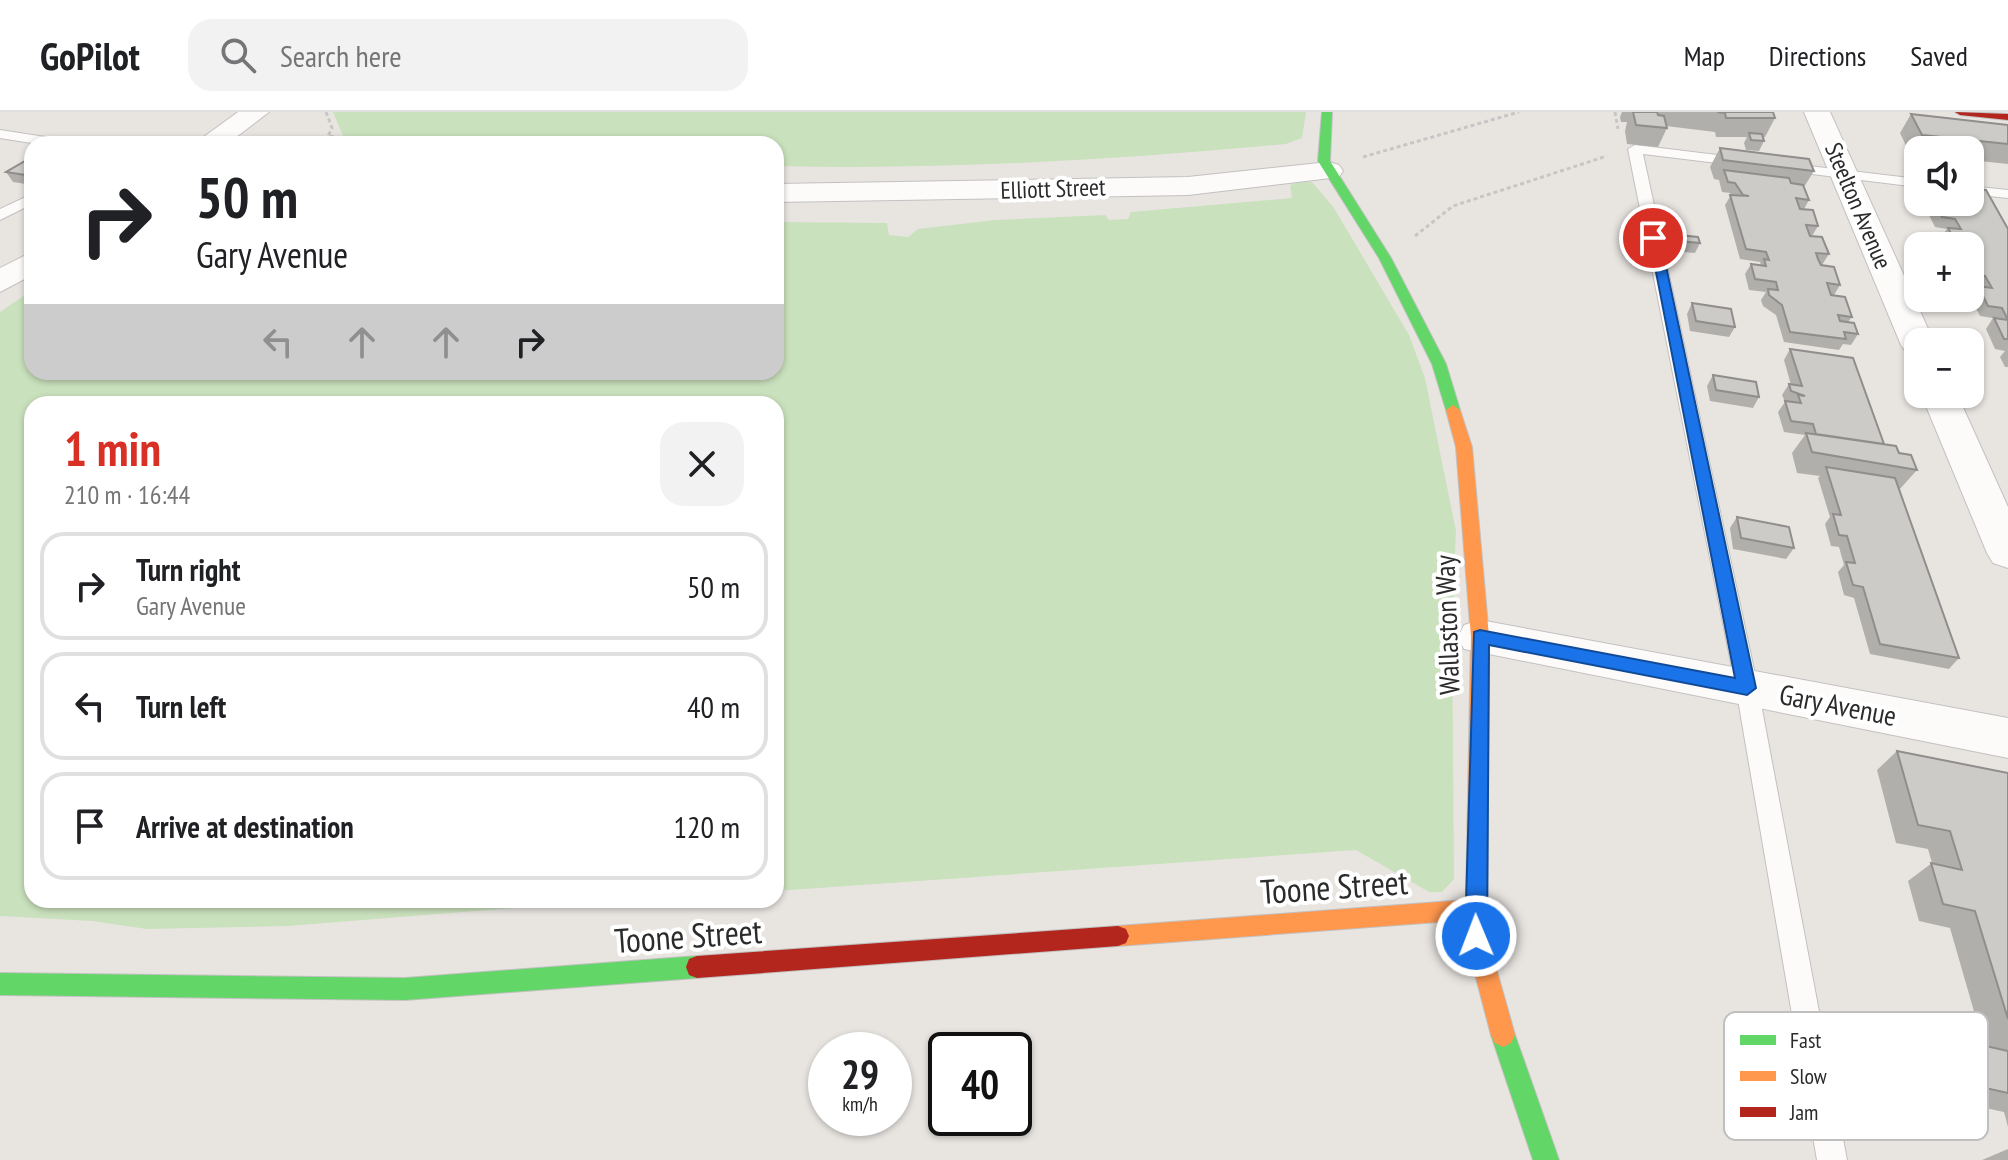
<!DOCTYPE html>
<meta charset="utf-8">
<style>
:root{--surface:#fff;--page:#f2f2f2;--text:#202124;--muted:#757577;--line:#e0e0e0;--accent:#d93025}
body{margin:0;font-family:"PT Sans Narrow",sans-serif;background:var(--page);color:var(--text);height:100vh;display:flex;flex-direction:column;font-size:30px;white-space:nowrap}
*{box-sizing:border-box;margin:0}
p{font-size:26px;color:var(--muted)}
.icon{flex:none;width:44px;height:44px;fill:none;stroke:currentColor;stroke-width:2;stroke-linecap:round;stroke-linejoin:round}
.map{position:relative;flex:1;overflow:hidden}
.details{position:absolute;left:24px;top:284px;width:760px;height:512px;display:flex;flex-direction:column;background:var(--surface);border-radius:24px;box-shadow:0 2px 6px #0004}
.details>*{flex:none}
.guide{position:absolute;left:24px;top:24px;width:760px;height:244px;border-radius:24px;box-shadow:0 2px 6px #0004;background:#fff;color:var(--text);overflow:hidden}
.controls{position:absolute;left:1904px;top:24px;display:grid;gap:16px}
.controls a{display:grid;place-items:center;width:80px;height:80px;border-radius:16px;background:var(--surface);box-shadow:0 2px 6px #0004;font-size:40px}
.speed{position:absolute;left:808px;top:920px;display:flex;gap:16px;font-size:40px;font-weight:700;text-align:center}
.speed>*{display:grid;place-content:center;width:104px;height:104px;border-radius:50%;background:var(--surface);box-shadow:0 2px 6px #0004;line-height:1}
.speed small{font-size:20px;font-weight:400}
.speed .limit{border:4px solid #111;border-radius:12px;background:#fff;color:#111}
.pin{position:absolute;display:grid;place-items:center;width:68px;height:68px;color:#fff;margin:-34px;border:4px solid #fff;border-radius:50%;box-shadow:0 2px 8px #0007}
.me{position:absolute;width:88px;margin:-44px;rotate:359deg;stroke-linejoin:round;filter:drop-shadow(0 0 6px #0008)}
.turn{display:flex;align-items:center;gap:28px;height:168px;padding:0 40px;font-size:36px}
.turn .icon{width:104px;height:104px;stroke-width:2.5}
.turn b{display:block;font-size:56px;line-height:68px}
.lanes{display:flex;align-items:center;height:76px;padding:0 40px;background:#0003;justify-content:center;gap:40px;direction:ltr}
.lanes .off{opacity:.35}
.round{display:grid;place-items:center;flex:none;width:84px;height:84px;border-radius:24px;background:var(--page)}
.overview{display:flex;align-items:center;justify-content:space-between;height:136px;padding:0 40px}
h1{font-size:48px;font-weight:700;line-height:60px;color:var(--accent)}
ul{padding:0;list-style:none}
li{display:flex;align-items:center;gap:24px;height:108px;margin:0 16px 12px;padding:0 24px;border:4px solid var(--line);border-radius:24px}
li div{flex:1}
li b{display:block;font-size:30px}
li em{font-style:normal}
header{display:flex;align-items:center;gap:48px;box-sizing:border-box;height:112px;padding:0 40px;background:var(--surface);border-bottom:2px solid var(--line)}
header strong{font-size:38px}
nav{display:flex;gap:44px;margin-inline-start:auto;font-size:28px}
.search{width:560px;height:72px;background:var(--page);display:flex;align-items:center;gap:20px;box-sizing:border-box;padding:0 28px;border-radius:24px;color:var(--muted);font-size:30px}
.map>svg:first-child{display:block}
</style>
<header>
<strong>GoPilot</strong>
<div class="search"><svg class="icon" aria-label="search" viewBox="0 0 24 24"><circle cx="10" cy="10" r="6"/><path d="M15 15l6 6"/></svg>Search here</div>
<nav><a>Map</a><a>Directions</a><a>Saved</a></nav>
</header>
<div class="map">
<svg width="2008" height="1048" viewBox="0 0 2008 1048">
<rect width="100%" height="100%" fill="#e8e5e1"/>
<path fill="#cae1bd" d="M333,0h973l-4,26 -16,6c-169,16 -341,26 -510,22v-22h-352l-81,-8z
M1298,70h14l22,26 75,127 16,43 31,153 -4,91 2,257 -12,13h-13l-73,-42 -580,41v-487h-744v496h527l-7,5 -264,21 -141,3 -55,-8 -92,-5v-604l32,-22v82h744v-150l111,1 2,12 19,2 10,-8 77,-9 110,-5 4,5 19,-1 3,-7 161,-14 -2,-13z"/>
<g fill="none" stroke-linecap="round" stroke-linejoin="round">
<defs>
<path id="lane" d="M0,18l65,10 7,4h-34l-38,-6z
M1635,33l107,13 7,4 -7,4 -99,-12 115,534 89,472h-30l-81,-472 -108,-539z
M1784,51l134,16v8l-139,-17 -2,-3z
M1970,74l38,4v8l-38,-4z
M32,82v10l-32,16v-11z"/>
<path id="street" d="M238,0h31l-42,32h-33z
M1804,0h26l104,230h-16v13l-12,-3 -5,-7z
M1329,50l10,3 4,6 -4,6 -151,18 -412,7v-18l412,-7z
M32,140v23l-32,17v-24z
M1921,282h36l51,113v61l-15,-5 -6,-10z
M1480,508l528,98v40l-544,-109 -6,-12 6,-12z"/>
<path id="fast" d="M1322,0h10l-2,49 61,97 55,106 14,46 -2,3h-10l-2,-3 -14,-46 -53,-106 -61,-97z
M697,844l8,3 3,8 -3,8 -8,3 -292,22 -405,-5v-22l405,5z
M1503,911l8,4 4,8 44,125h-26l-42,-125 4,-8z"/>
<path id="slow" d="M1453,293l7,5 12,37 17,190 -2,299 28,99 -4,8 -8,4 -8,-4 -4,-8 -26,-99v-16l-347,26 -8,-3 -3,-7 3,-7 8,-3 348,-26 5,-263 -15,-190 -10,-37z"/>
<path id="jam" d="M1955,0l53,2v6l-48,-5z
M1118,814l8,3 3,7 -3,7 -8,3 -421,32 -8,-3 -3,-8 3,-8 8,-3z"/>
</defs>
<use href="#lane" stroke="#c2c1c1" stroke-width="2"/>
<use href="#street" stroke="#c2c1c1" stroke-width="2"/>
<use href="#fast" stroke="#c2c1c1" stroke-width="2"/>
<use href="#slow" stroke="#c2c1c1" stroke-width="2"/>
<use href="#jam" stroke="#c2c1c1" stroke-width="2"/>
<path stroke="#c6c6c6" stroke-width="3" stroke-dasharray="4 3" stroke-linecap="butt" d="M326,0l6,16 -4,8 63,8
M1615,0l3,17
M1363,45l156,-45
M1415,124l38,-30 154,-50"/>
<use href="#lane" fill="#fcfbfa" fill-rule="evenodd"/>
<use href="#street" fill="#fcfbfa" fill-rule="evenodd"/>
<use href="#fast" fill="#63d668" fill-rule="evenodd"/>
<use href="#slow" fill="#ff974d" fill-rule="evenodd"/>
<use href="#jam" fill="#b3261e" fill-rule="evenodd"/>
</g>
<path fill="#b0afac" d="M1622,0h151l2,6 -10,19h-2l1,4 -5,10 -13,-1 -2,-7 3,-6h-31l-1,-5 -49,-6 1,2 -9,19 -31,-3 -2,-13 2,-9h-6l-1,-5z
M1911,2l97,11v39l-38,-4v-10h-52v5l-8,-1 -10,-21z
M1720,36l94,23 -10,16 5,13 -5,9 14,17 -6,10 17,18 -7,11 18,20 -6,10 18,22 -4,5 10,12 -7,11 -8,-1 -4,6 -55,-8 -8,-27 -13,-9 -2,-6 5,-8 -17,-2 -4,-16 6,-10 10,1 -1,-3 -20,-3 -15,-54 6,-10 -1,-2 -8,-1 -3,-12 -5,-1 -4,-12z
M32,45v28l-19,-3 -7,-10z
M1923,90h47l38,27v138h-3l-5,-10 5,-6 -10,-2 -9,-20 7,-11 -13,-2 -10,-19 7,-10 -7,-2v-39h-26l-4,-8 7,-9 -12,-2 -8,-16 3,-4 -5,-1z
M1678,123l22,8 -5,10 -21,-2 -2,-6z
M1692,191l43,24 -6,10 -39,-6 -3,-17z
M1790,237l94,95 15,9 18,17 -18,20 60,168 -10,11 -79,-15 -16,-56 -10,-3 -6,-23 6,-7 -5,-18 -8,-1 -6,-22 5,-7 -12,-39 2,-2 -23,-3 -5,-20 13,-18 -21,-3 -6,-20 7,-10 -3,-7 7,-11 2,1 -7,-25z
M1713,263l46,22 -6,11 -43,-7 -3,-15z
M1737,405l57,31 -8,11 -53,-10 -3,-21z
M1897,639l111,22v354l-4,-15 -51,-11 -11,-45 26,-14 16,4 -34,-118 -31,-7 -11,-40 24,-18 -4,-14 -32,-6 -19,-73z
M2008,1037v11h-26z"/>
<path fill="#cdcbc8" stroke="#908e8c" stroke-width="2" d="M1633,0h24l1,3 6,1 3,12 -31,-3z
M1717,0h56l2,6h-49l-1,-5z
M1911,2l97,11v19l-86,-9z
M1749,21l13,1 2,7 -13,-1z
M1720,36l89,11 5,12 -91,-11z
M32,45v19l-26,-4z
M1724,58l65,8 2,5 12,2 6,15 -13,-2 4,11 13,1 5,16 -12,-1 4,11 12,1 7,17 -13,-1 2,6 3,6 13,2 6,18 -13,-2 4,12 14,2 7,20 -14,-2 2,6 14,2 4,11 -14,-2 2,7 -56,-7 -8,-27 -13,-10 -1,-6 10,1 -2,-8 -21,-3 -4,-15 15,2 -2,-7 5,1 -3,-8 -20,-3 -16,-54 19,1 -6,-1 -8,-12 -7,-1z
M1970,76l16,2 22,39v91l-6,-12 -14,-2 -10,-20 14,2 -7,-12 -14,-2 -1,-2v-15l6,1 -6,-12 -13,-1 -9,-17 13,1 -6,-10 -13,-2 -8,-15h36z
M1678,123l20,2 2,6 -21,-2z
M1692,191l39,6 4,18 -39,-6z
M1994,206l14,2v19h-4z
M1790,237l63,9 31,86 -68,-10 -3,-10 -22,-3 -6,-20 16,2 -3,-8 7,1 -14,-5 -2,-7 13,2z
M1713,263l43,7 3,15 -43,-7z
M1806,321l90,13 3,7 12,2 6,15 -105,-18z
M1826,355l69,11 64,180 -79,-14 -17,-57 -10,-2 -7,-23 9,1 -8,-27 -8,-1 -6,-21 8,1z
M1737,405l52,10 5,21 -53,-10z
M1897,639l111,22v246l-33,-108 -32,-7 -12,-41 31,7 -12,-39 -32,-6z
M1968,930l40,9v42l-27,-6z"/>
<path fill="#1a73e8" stroke="#114b97" stroke-width="2" d="M1649,124l11,2 96,450 -9,7 -258,-50 -2,291 -3,7 -8,3 -8,-3 -3,-7 9,-304 6,-2 255,48z"/>
<g text-anchor="middle" stroke-width="8" stroke-linejoin="round" paint-order="stroke">
<g font-size="24" fill="#2b2b2b" stroke="#fff">
<text transform="translate(1053 77) rotate(-2)" y="8">Elliott Street</text>
<text transform="translate(1858 94) rotate(67)" y="8">Steelton Avenue</text>
</g>
<g font-size="28" fill="#2b2b2b" stroke="#fff">
<text transform="translate(1447 513) rotate(-92)" y="10">Wallaston Way</text>
<text transform="translate(1838 593) rotate(11)" y="10">Gary Avenue</text>
</g>
<g font-size="34" fill="#2b2b2b" stroke="#fff">
<text transform="translate(1334 775) rotate(-4)" y="12">Toone Street</text>
<text transform="translate(688 824) rotate(-4)" y="12">Toone Street</text>
</g>
</g>
<rect x="1724" y="900" width="264" height="128" rx="12" fill="#fff" stroke="#bfbfbf" stroke-width="2"/>
<rect x="1740" y="923" width="36" height="10" fill="#63d668"/>
<rect x="1740" y="959" width="36" height="10" fill="#ff974d"/>
<rect x="1740" y="995" width="36" height="10" fill="#b3261e"/>
<g font-size="22" fill="#2b2b2b">
<text x="1790" y="936">Fast</text>
<text x="1790" y="972">Slow</text>
<text x="1790" y="1008">Jam</text>
</g>
</svg>
<div class="controls">
<a><svg class="icon" aria-label="sound" viewBox="0 0 24 24"><path d="M4 9h4l5-4v14l-5-4H4zM17 9q2 3 0 6"/></svg></a>
<a>+</a>
<a>−</a>
</div>
<div class="speed"><div>29<small>km/h</small></div><div class="limit">40</div></div>
<div class="pin" style="left:1653px;top:126px;background:#d93025"><svg class="icon" aria-label="arrive" viewBox="0 0 24 24"><path d="M6 21V4h12l-3 4 3 4H6"/></svg></div>
<svg class="me" style="left:1476px;top:824px" viewBox="-20 -20 40 40"><circle r="17" fill="#1a73e8" stroke="#fff" stroke-width="3"/><path d="M0-11L8 9 0 5-8 9z" fill="#fff"/></svg>
<div class="guide">
<div class="turn"><svg class="icon" aria-label="right" viewBox="0 0 24 24"><path d="M7 20v-9h11M14 6l5 5-5 5"/></svg><div><b>50 m</b>Gary Avenue</div></div>
<div class="lanes"><svg class="icon off" aria-label="left" viewBox="0 0 24 24"><path d="M17 20v-9H6M10 6l-5 5 5 5"/></svg><svg class="icon off" aria-label="ahead" viewBox="0 0 24 24"><path d="M12 20V5M6 11l6-6 6 6"/></svg><svg class="icon off" aria-label="ahead" viewBox="0 0 24 24"><path d="M12 20V5M6 11l6-6 6 6"/></svg><svg class="icon" aria-label="right" viewBox="0 0 24 24"><path d="M7 20v-9h11M14 6l5 5-5 5"/></svg></div>
</div>
<section class="details">
<div class="overview"><div><h1>1 min</h1><p>210 m · 16:44</p></div><a class="round"><svg class="icon" aria-label="close" viewBox="0 0 24 24"><path d="M6 6l12 12M18 6L6 18"/></svg></a></div>
<ul>
<li><svg class="icon" aria-label="right" viewBox="0 0 24 24"><path d="M7 20v-9h11M14 6l5 5-5 5"/></svg><div><b>Turn right</b><p>Gary Avenue</p></div><em>50 m</em></li>
<li><svg class="icon" aria-label="left" viewBox="0 0 24 24"><path d="M17 20v-9H6M10 6l-5 5 5 5"/></svg><div><b>Turn left</b></div><em>40 m</em></li>
<li><svg class="icon" aria-label="arrive" viewBox="0 0 24 24"><path d="M6 21V4h12l-3 4 3 4H6"/></svg><div><b>Arrive at destination</b></div><em>120 m</em></li>
</ul>
</section>
</div>
